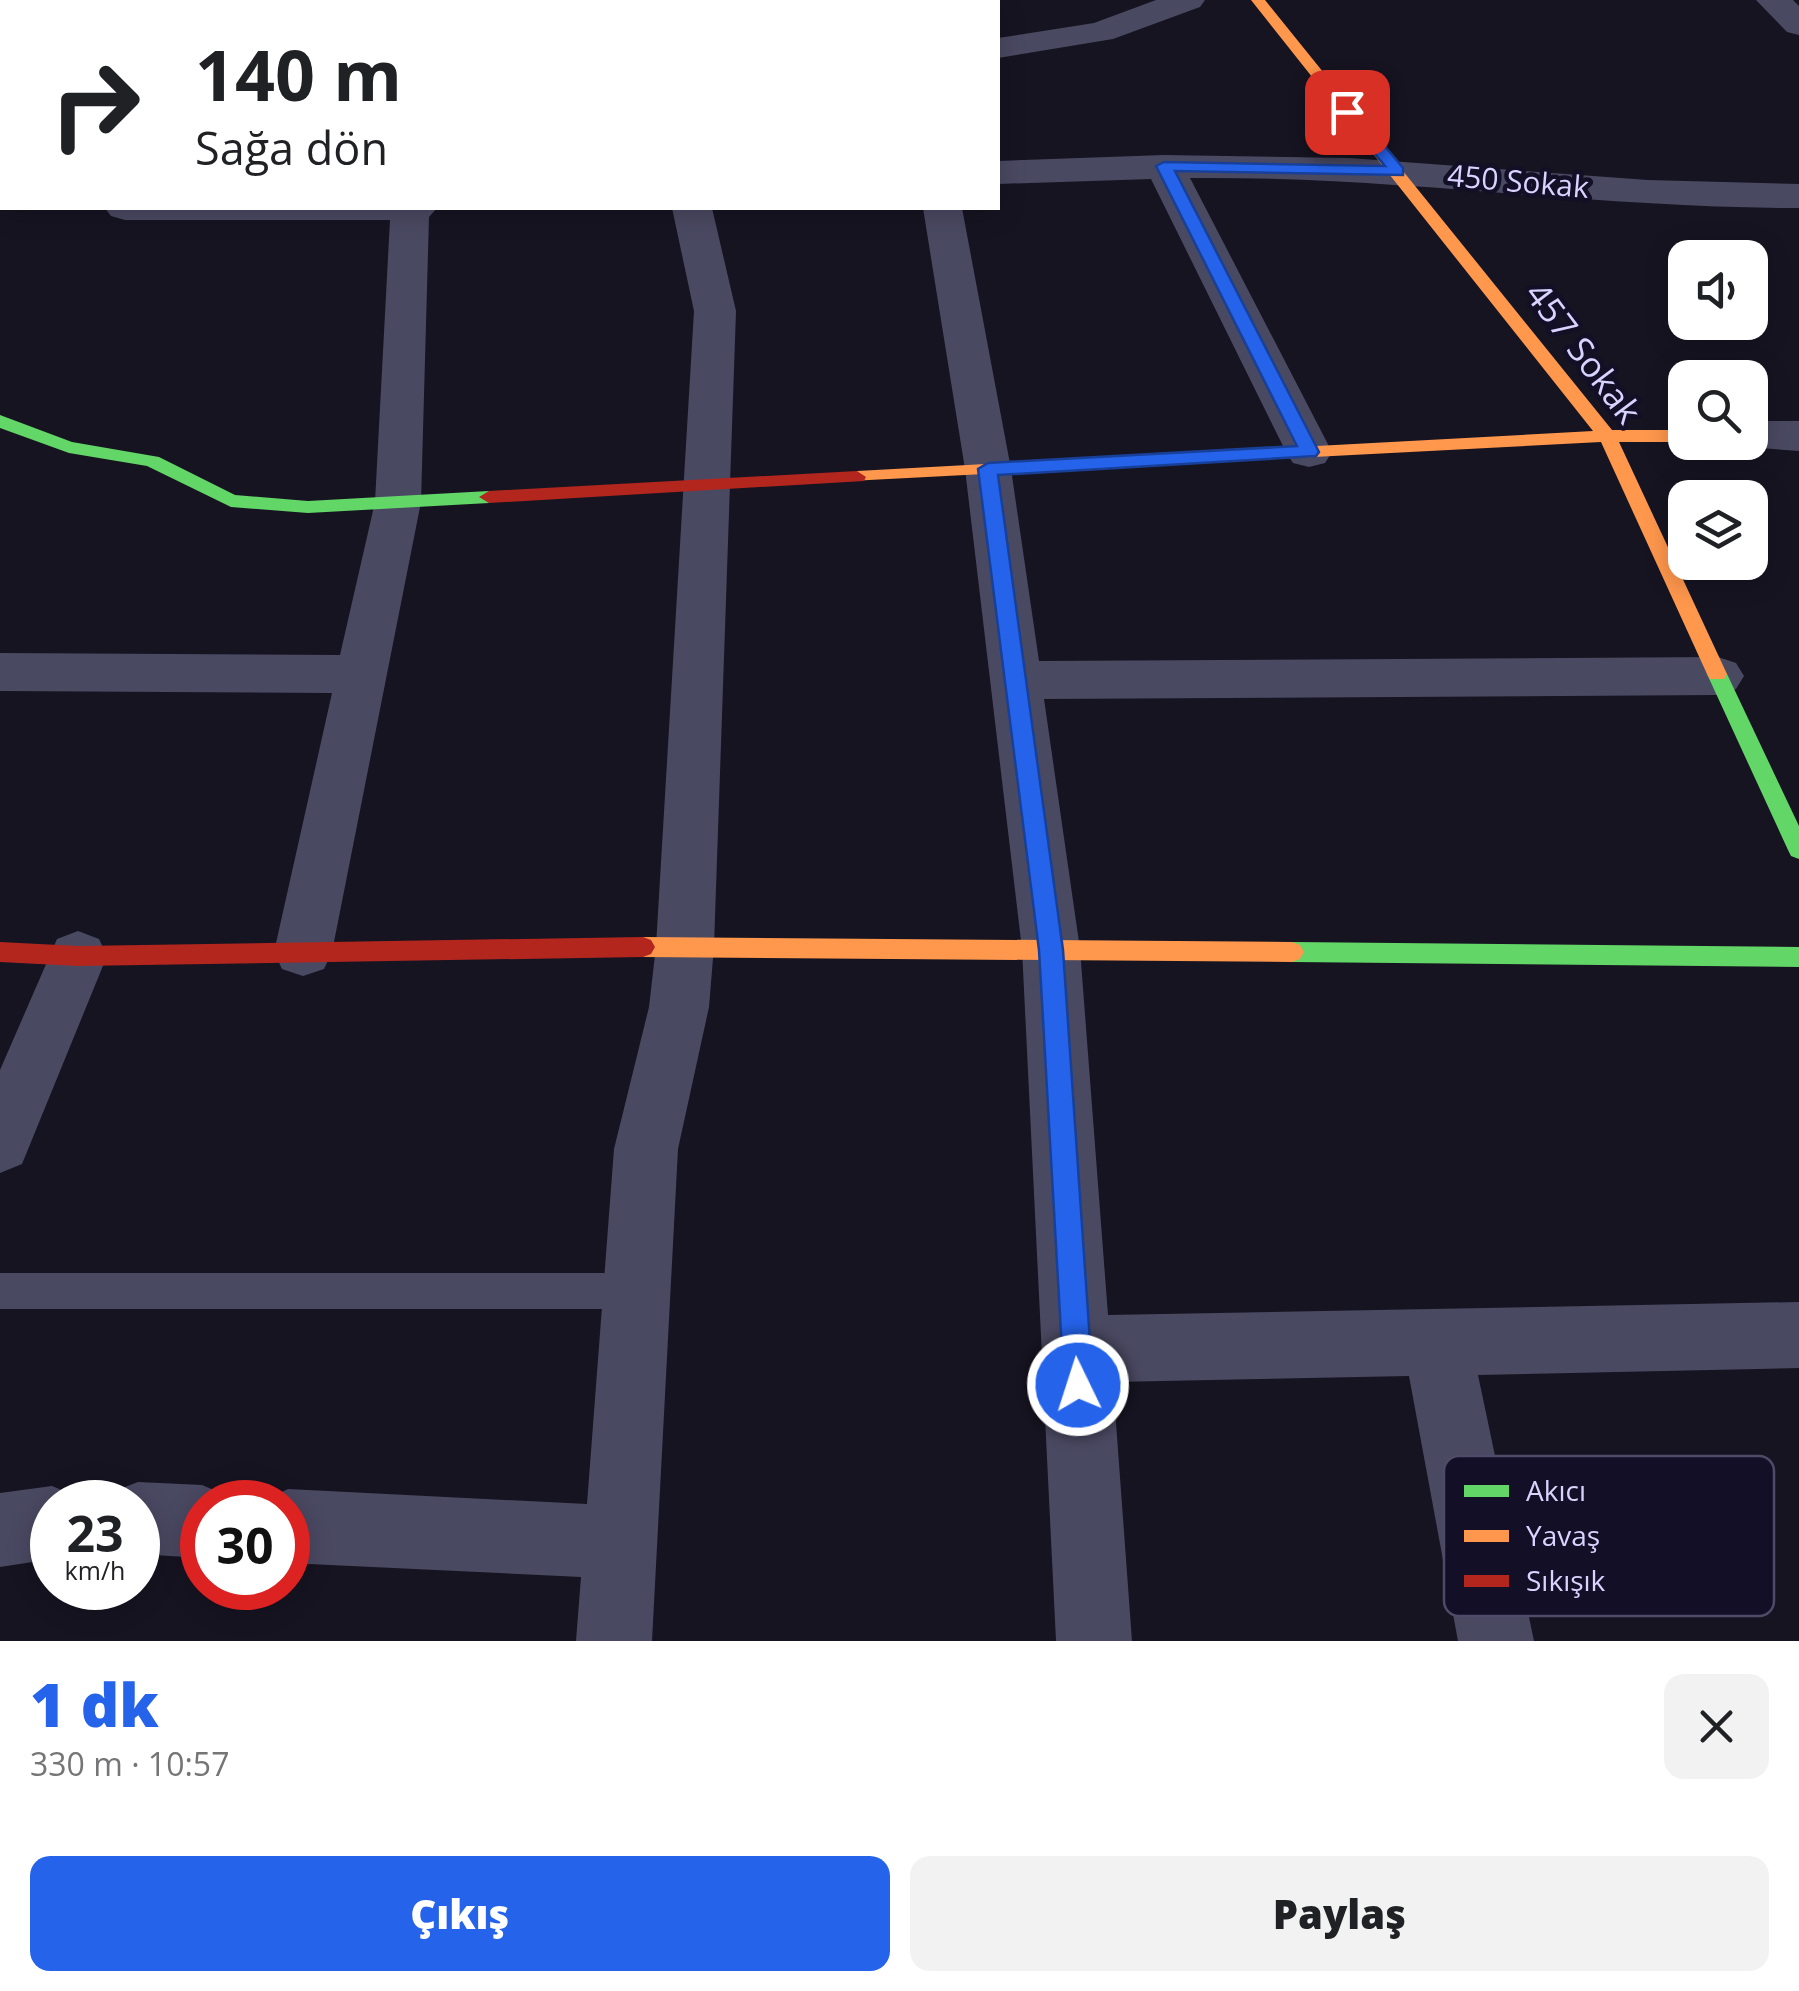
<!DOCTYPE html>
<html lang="tr">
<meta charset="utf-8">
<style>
:root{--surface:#fff;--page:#f2f2f2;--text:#202124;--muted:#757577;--accent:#2563eb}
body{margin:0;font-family:"Open Sans",sans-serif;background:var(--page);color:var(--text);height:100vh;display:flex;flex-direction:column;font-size:38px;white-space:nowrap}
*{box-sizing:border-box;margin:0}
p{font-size:32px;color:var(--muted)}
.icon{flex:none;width:55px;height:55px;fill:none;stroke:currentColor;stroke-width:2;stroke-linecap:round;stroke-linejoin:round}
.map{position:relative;height:1641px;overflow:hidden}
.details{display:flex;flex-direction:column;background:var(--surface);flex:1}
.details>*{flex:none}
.banner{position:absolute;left:0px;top:0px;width:1000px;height:210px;box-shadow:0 5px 25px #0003;background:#fff;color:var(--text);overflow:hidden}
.controls{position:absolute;left:1668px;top:240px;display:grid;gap:20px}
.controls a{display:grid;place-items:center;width:100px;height:100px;border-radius:20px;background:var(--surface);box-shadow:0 5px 25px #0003;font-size:50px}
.speed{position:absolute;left:30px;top:1480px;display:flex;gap:20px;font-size:50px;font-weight:700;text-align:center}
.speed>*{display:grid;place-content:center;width:130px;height:130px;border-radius:50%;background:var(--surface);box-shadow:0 5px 25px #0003;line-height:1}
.speed small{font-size:25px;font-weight:400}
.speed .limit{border:15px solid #d22;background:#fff;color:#111}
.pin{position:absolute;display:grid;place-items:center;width:85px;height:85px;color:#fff;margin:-42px;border-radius:20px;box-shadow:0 5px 15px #0006}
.me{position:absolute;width:110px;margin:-55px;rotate:356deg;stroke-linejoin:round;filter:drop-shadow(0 0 8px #0008)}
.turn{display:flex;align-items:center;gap:35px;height:210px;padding:0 30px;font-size:45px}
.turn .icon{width:130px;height:130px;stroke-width:2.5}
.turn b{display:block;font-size:70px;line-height:85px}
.round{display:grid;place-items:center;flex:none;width:105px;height:105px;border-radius:20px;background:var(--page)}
.summary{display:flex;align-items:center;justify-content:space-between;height:170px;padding:0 30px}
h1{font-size:60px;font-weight:800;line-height:75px;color:var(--accent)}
.cta{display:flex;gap:20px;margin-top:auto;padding:20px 30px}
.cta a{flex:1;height:115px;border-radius:20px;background:var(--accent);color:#fff;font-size:40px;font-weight:800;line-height:115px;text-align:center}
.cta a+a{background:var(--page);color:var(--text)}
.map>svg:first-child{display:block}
</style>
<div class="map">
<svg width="1799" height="1641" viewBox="0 0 1799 1641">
<rect width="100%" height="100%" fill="#161421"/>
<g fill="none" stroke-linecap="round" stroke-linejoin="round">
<path fill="#4a4962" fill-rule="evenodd" d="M0,1273h637l13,6 5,12 -5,12 -13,6h-637z"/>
<path fill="#4a4962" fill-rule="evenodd" d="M756,0h35l1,2h-34z
M1156,0h49l-5,7 -87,32 -115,19v-20l96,-15z
M1756,0h37l6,6v29l-12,-3z
M0,8h2v20h-2z
M1164,155l185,3 299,22 151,4v24c-204,0 -405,-32 -609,-30l142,274 -7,11 -16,4 -16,-4 -7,-11 -135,-273 -153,5v-23z
M0,175l2,1v23h-2z
M105,208h332l-8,9 -8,285 -89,450 -8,17 -21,7 -21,-7 -8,-17 58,-259 -332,-2v-38l340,2 35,-153 15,-282h-265l-14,-4z
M672,208h40l24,103 -22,635 -5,61 -31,142 -26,492h-76l5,-64 -293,-14v-61h-27l27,-13 299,15 27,-355 35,-142 7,-61 38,-635z
M923,208h39l49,261 28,192 679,-4 18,6 8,13 -8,13 -18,6 -674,4 36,250 28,366 691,-13v66l-321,7 56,266h-76l-49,-265 -296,6 19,259h-76l-34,-692 -57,-480z
M1750,421h49v30l-65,-5 -2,-4h18z
M78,931l21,8 8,17 -85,208 -22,9v-103l57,-131z
M138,1482l64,3 26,11 2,6h-28v56l-64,-4v-52h-30l4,-10z
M52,1486l26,11 2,5h-28v57l-52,8v-74z"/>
<path fill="#63d668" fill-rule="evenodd" d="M0,415l72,27 87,15 76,38 73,6 181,-10 10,6 -10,6 -181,10 -77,-6 -84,-41 -78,-13 -69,-25z
M1717,666l10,8 72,152v33l-8,-3 -3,-6 -81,-176z
M1292,942l507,5v20l-507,-5 -8,-3 -4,-7 4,-7z"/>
<path fill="#ff974d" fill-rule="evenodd" d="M1251,0h14l347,430h73v12h-66l108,232 -3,5h-14l-3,-5 -106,-232 -751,39 -2,-4 9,-6 736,-40z
M643,937l649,5 8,3 4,7 -4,7 -8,3 -649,-5 -8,-3 -4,-7 4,-7z"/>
<path fill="#b3261e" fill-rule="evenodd" d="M857,471l9,6 -2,4 -375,22 -10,-6 10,-6z
M643,937l8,3 4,7 -4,7 -8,3 -565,9 -78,-4v-20l78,4z"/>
</g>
<path fill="#2563eb" stroke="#184099" stroke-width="2.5" d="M1342,108h11l50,60v7l-228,-4 144,281 -3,4 -318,19 65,475 30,435 -4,10 -11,5 -10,-5 -4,-10 -25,-435 -61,-481 10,-6 309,-17 -141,-280 8,-4 221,4 -43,-51z"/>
<g text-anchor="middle" stroke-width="9" stroke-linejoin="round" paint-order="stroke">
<g font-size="30" fill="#d9d4ff" stroke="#130f26">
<text transform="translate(1518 182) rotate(5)" y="10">450 Sokak</text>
</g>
<g font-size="35" fill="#d9d4ff" stroke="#130f26">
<text transform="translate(1583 353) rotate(53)" y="12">457 Sokak</text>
</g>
</g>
<rect x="1444" y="1456" width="330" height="160" rx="15" fill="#130f26" stroke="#4e4a67" stroke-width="2.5"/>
<rect x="1464" y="1485" width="45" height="12" fill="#63d668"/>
<rect x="1464" y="1530" width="45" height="12" fill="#ff974d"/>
<rect x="1464" y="1575" width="45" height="12" fill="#b3261e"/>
<g font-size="28" fill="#d9d4ff">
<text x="1526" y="1501">Akıcı</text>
<text x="1526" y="1546">Yavaş</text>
<text x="1526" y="1591">Sıkışık</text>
</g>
</svg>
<div class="controls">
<a><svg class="icon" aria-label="sound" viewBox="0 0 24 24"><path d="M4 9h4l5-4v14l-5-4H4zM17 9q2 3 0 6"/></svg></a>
<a><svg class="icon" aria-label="search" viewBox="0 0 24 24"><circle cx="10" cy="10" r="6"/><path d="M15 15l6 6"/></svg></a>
<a><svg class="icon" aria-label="layers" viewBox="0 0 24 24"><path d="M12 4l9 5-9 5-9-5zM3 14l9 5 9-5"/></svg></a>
</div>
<div class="speed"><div>23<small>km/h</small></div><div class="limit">30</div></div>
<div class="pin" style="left:1347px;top:112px;background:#d93025"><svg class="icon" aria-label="arrive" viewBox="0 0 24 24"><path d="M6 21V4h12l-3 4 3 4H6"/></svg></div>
<svg class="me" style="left:1078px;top:1385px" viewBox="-20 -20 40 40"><circle r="17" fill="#2563eb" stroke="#fff" stroke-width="3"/><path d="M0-11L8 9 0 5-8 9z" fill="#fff"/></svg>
<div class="banner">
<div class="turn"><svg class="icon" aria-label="right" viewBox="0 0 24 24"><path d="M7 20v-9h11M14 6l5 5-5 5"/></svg><div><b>140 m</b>Sağa dön</div></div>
</div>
</div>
<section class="details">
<div class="summary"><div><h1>1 dk</h1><p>330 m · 10:57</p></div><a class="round"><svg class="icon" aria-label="close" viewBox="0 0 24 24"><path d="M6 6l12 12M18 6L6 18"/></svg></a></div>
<div class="cta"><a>Çıkış</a><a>Paylaş</a></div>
</section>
